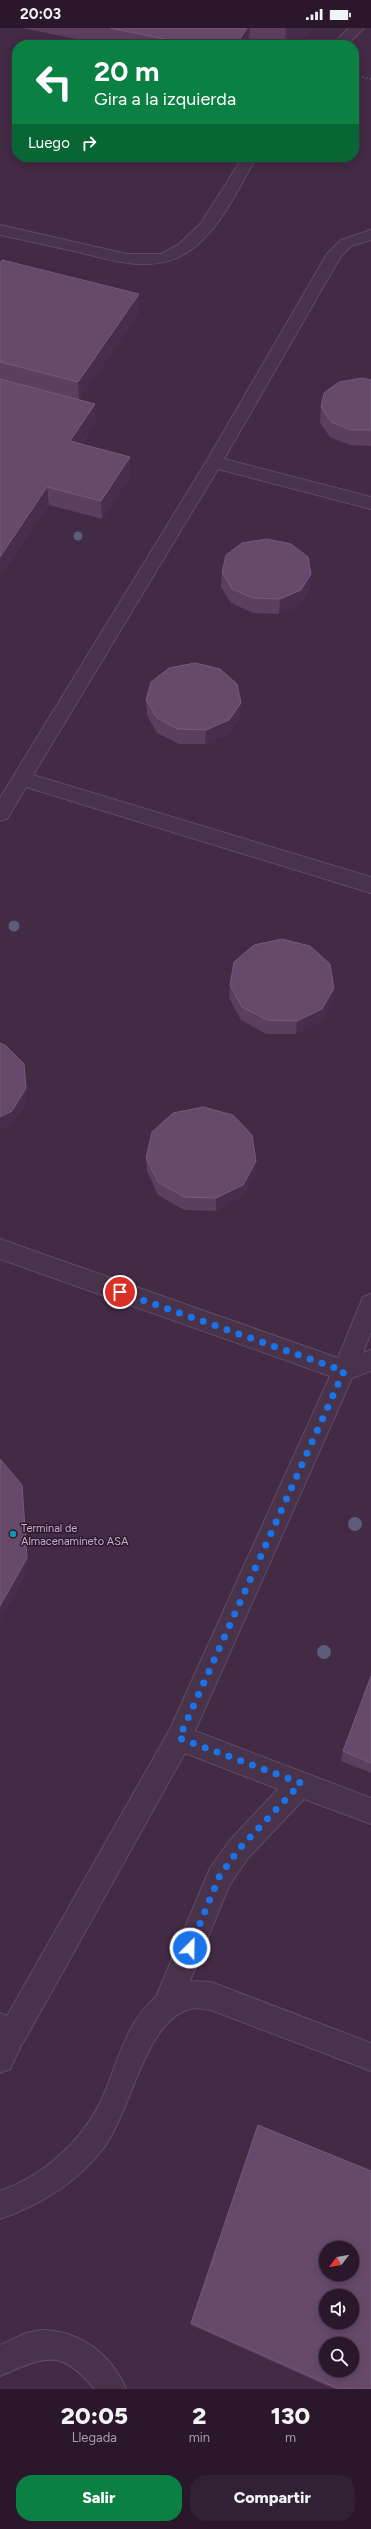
<!DOCTYPE html>
<html lang="es">
<style>
:root{--surface:#2a172c;--page:#322034;--text:#f1f3f6;--muted:#a59fa9;--line:#463648;--accent:#0b8043}
body{margin:0;font-family:Figtree,sans-serif;background:var(--page);color:var(--text);height:100vh;display:flex;flex-direction:column;font-size:15px;white-space:nowrap}
*{box-sizing:border-box;margin:0}
p{font-size:13px;color:var(--muted)}
.icon{flex:none;width:22px;height:22px;fill:none;stroke:currentColor;stroke-width:2;stroke-linecap:round;stroke-linejoin:round}
.map{position:relative;height:2361px;overflow:hidden}
.drawer{display:flex;flex-direction:column;background:var(--surface);flex:1}
.drawer>*{flex:none}
.guide{position:absolute;left:12px;top:12px;width:347px;height:122px;border-radius:16px;box-shadow:0 2px 10px #0003,0 0 0 1px var(--line);background:#0b8043;color:#fff;overflow:hidden}
.needle{width:26px;rotate:239deg}
.controls{position:absolute;left:319px;top:2213px;display:grid;gap:8px}
.controls a{display:grid;place-items:center;width:40px;height:40px;border-radius:50%;background:var(--surface);box-shadow:0 2px 10px #0003,0 0 0 1px var(--line);font-size:20px}
.pin{position:absolute;display:grid;place-items:center;width:34px;height:34px;color:#fff;margin:-17px;border:2px solid #fff;border-radius:50%;box-shadow:0 1px 4px #0007}
.me{position:absolute;width:44px;margin:-22px;rotate:23deg;stroke-linejoin:round;filter:drop-shadow(0 0 3px #0008)}
.turn{display:flex;align-items:center;gap:14px;height:84px;padding:0 16px;font-size:18px}
.turn .icon{width:52px;height:52px;stroke-width:2.5}
.turn b{display:block;font-size:28px;line-height:34px}
.then{display:flex;align-items:center;height:38px;padding:0 16px;background:#0003;gap:8px;font-size:15px}
.eta{display:flex;justify-content:space-evenly;align-items:center;height:68px;text-align:center}
.eta b{font-size:24px;font-weight:800;line-height:28px}
.button{display:flex;gap:8px;margin-top:auto;padding:8px 16px}
.button a{flex:1;height:46px;border-radius:16px;background:var(--accent);color:#fff;font-size:16px;font-weight:800;line-height:46px;text-align:center}
.button a+a{background:var(--page);color:var(--text)}
.status{display:flex;justify-content:space-between;align-items:center;height:28px;padding:0 20px;background:var(--surface);direction:ltr}
.status svg{height:11px;fill:currentColor}
.map>svg:first-child{display:block}
</style>
<div class="status"><b>20:03</b><svg viewBox="0 0 49 12"><path d="M0 12V9h3v3zM5 12V6h3v6zM10 12V3h3v9zM15 12V0h3v12zM26 1h20v11H26zM47 4h2v5h-2z"/></svg></div>
<div class="map">
<svg width="371" height="2361" viewBox="0 0 371 2361">
<rect width="100%" height="100%" fill="#381f3b"/>
<path fill="#432a45" fill-rule="evenodd" d="M0,0h371v2361h-371zM17,17h337v112h-337zM326,2220h26v26h-26zM326,2268h26v26h-26zM326,2316h26v26h-26z"/>
<g fill="none" stroke-linecap="round" stroke-linejoin="round">
<defs>
<path id="lane" d="M371,202v10l-20,6 -10,10 -117,203 147,38v12l-153,-40 -185,306 338,102v16l-345,-106 -19,32 -7,2v-23l206,-336 121,-208 14,-14z
M0,1211l338,119 25,-61 8,-3v38l-8,21 8,-3v21l-19,7 -157,353 176,67v26l-67,-25 -56,59 -19,28 -39,95 21,1 160,61v28l-160,-61c-7,-1 -14,-3 -21,-1 -46,12 -59,105 -88,141 -27,34 -62,55 -102,69v-28c43,-15 81,-49 101,-90 17,-37 23,-77 55,-104l54,-129 20,-28 48,-51 -93,-36 -162,290 -10,4 -13,-6v-28l7,3 163,-287 160,-353 -330,-117z
M42,2302c39,1 69,24 84,59h-32c-34,-43 -51,-31 -94,-13v-31l26,-12z"/>
<path id="street" d="M349,0h15l-17,17h-15z
M243,129h14c-19,31 -37,74 -69,95 -35,23 -77,8 -114,-1 -25,-5 -49,-11 -74,-16v-10l127,29h34l17,-9 23,-22z
M13,1991l10,4 4,10 -17,36 -10,4v-43l3,-7z"/>
</defs>
<use href="#lane" stroke="#614b63" stroke-width="2"/>
<use href="#street" stroke="#614b63" stroke-width="2"/>
<path stroke="#574a64" stroke-width="2" stroke-dasharray="2 2" stroke-linecap="butt" d="M354,47l17,4"/>
<use href="#lane" fill="#49334b" fill-rule="evenodd"/>
<use href="#street" fill="#49334b" fill-rule="evenodd"/>
</g>
<g fill="#5c5d78">
<circle cx="78" cy="508" r="4.5"/>
<circle cx="14" cy="898" r="5.5"/>
<circle cx="355" cy="1496" r="7"/>
<circle cx="324" cy="1624" r="7"/>
</g>
<path fill="#5c3e5f" d="M22,0h290l-8,9 -19,7 -23,1 -13,-3 -1,3h-143z
M0,235l139,49 -60,88 17,22 -14,22 49,31 -29,44 -53,-14 -49,73z
M371,352v66l-21,-1 -20,-8 -10,-14 1,-16z
M222,544l88,17 -10,16 -21,9 -26,-1 -22,-10 -10,-16z
M146,672l94,17 -12,17 -23,10h-26l-22,-11 -10,-18z
M230,957l104,3 -1,13 -12,21 -25,12h-30l-25,-14 -12,-22z
M146,1130l110,3v12l-14,24 -26,14 -32,-1 -26,-15 -11,-24z
M371,1648v97l-30,-12 2,-10z
M191,2295l180,66h-37l-143,-64z"/>
<path fill="#492d4c" d="M247,0h3l-1,14 -1,3h-12z
M286,0h26l-8,9 -19,7z
M139,266v18l-60,88 -1,-18z
M95,376l1,18 -25,37 -1,-18z
M130,429l1,18 -29,44 -1,-18z
M47,459l2,18 -49,73v-21z
M311,546l-1,15 -10,16 -21,9 1,-15z
M241,675l-1,14 -12,17 -23,10 1,-14z
M334,960l-1,13 -12,21 -25,12 1,-13z
M24,1036l4,37 -15,23 -13,6v-13z
M256,1133v12l-14,24 -26,14v-13z
M22,1457l2,13 5,71 -29,53v-16z"/>
<path fill="#674a6a" stroke="#765a79" fill-rule="evenodd" d="M110,0h137l-11,17h-42z
M2,232l137,34 -61,88 -78,-20v-99z
M362,350l9,2v50h-20l-20,-8 -10,-15 3,-14 15,-11z
M0,351l95,25 -25,37 60,16 -29,44 -54,-14 -47,70z
M267,511l24,5 17,13 3,17 -10,16 -21,9 -27,-1 -21,-9 -10,-17 4,-17 16,-12z
M195,635l25,6 17,15 4,19 -12,17 -23,10 -28,-1 -21,-11 -11,-18 5,-18 18,-14z
M282,911l28,7 20,18 4,24 -12,21 -25,12 -30,-1 -25,-13 -12,-22 4,-23 20,-17z
M0,1015l5,2 19,19 2,24 -14,23 -12,6z
M203,1079l30,8 19,20 4,26 -13,24 -27,13 -32,-1 -26,-15 -12,-24 6,-26 21,-19z
M0,1431l22,26 5,73 -27,48z
M371,1648v87l-28,-12z
M258,2097l113,46v218h-32l-148,-66zM326,2220h26v26h-26zM326,2268h26v26h-26zM326,2316h26v26h-26z"/>
<g fill="none" stroke-linecap="round" stroke-linejoin="round">
<path stroke="#1a73e8" stroke-width="7" stroke-dasharray="0 12.6" d="M120,1264l224,79 -165,367 122,45 -62,66 -20,28 -29,71"/>
</g>
<circle fill="#0f9aa8" stroke="#2e192f" stroke-width="1.5" cx="13" cy="1506" r="4"/>
<g text-anchor="middle" stroke-width="3" stroke-linejoin="round" paint-order="stroke">
<g font-size="11" fill="#c6aec7" stroke="#2e192f" text-anchor="start">
<text x="21" y="1504">Terminal de<tspan x="21" dy="13">Almacenamineto ASA</tspan></text>
</g>
</g>
</svg>
<div class="controls">
<a><svg class="needle" viewBox="-14 -14 28 28"><path d="M0-13l5 13h-10z" fill="#e53935"/><path d="M0 13l5-13h-10z" fill="#a59fa9"/></svg></a>
<a><svg class="icon" aria-label="sound" viewBox="0 0 24 24"><path d="M4 9h4l5-4v14l-5-4H4zM17 9q2 3 0 6"/></svg></a>
<a><svg class="icon" aria-label="search" viewBox="0 0 24 24"><circle cx="10" cy="10" r="6"/><path d="M15 15l6 6"/></svg></a>
</div>
<div class="pin" style="left:120px;top:1264px;background:#d93025"><svg class="icon" aria-label="arrive" viewBox="0 0 24 24"><path d="M6 21V4h12l-3 4 3 4H6"/></svg></div>
<svg class="me" style="left:190px;top:1920px" viewBox="-20 -20 40 40"><circle r="17" fill="#1a73e8" stroke="#fff" stroke-width="3"/><path d="M0-11L8 9 0 5-8 9z" fill="#fff"/></svg>
<div class="guide">
<div class="turn"><svg class="icon" aria-label="left" viewBox="0 0 24 24"><path d="M17 20v-9H6M10 6l-5 5 5 5"/></svg><div><b>20 m</b>Gira a la izquierda</div></div>
<div class="then">Luego<svg class="icon" aria-label="right" viewBox="0 0 24 24"><path d="M7 20v-9h11M14 6l5 5-5 5"/></svg></div>
</div>
</div>
<section class="drawer">
<div class="eta">
<div><b>20:05</b><p>Llegada</p></div>
<div><b>2</b><p>min</p></div>
<div><b>130</b><p>m</p></div>
</div>
<div class="button"><a>Salir</a><a>Compartir</a></div>
</section>
